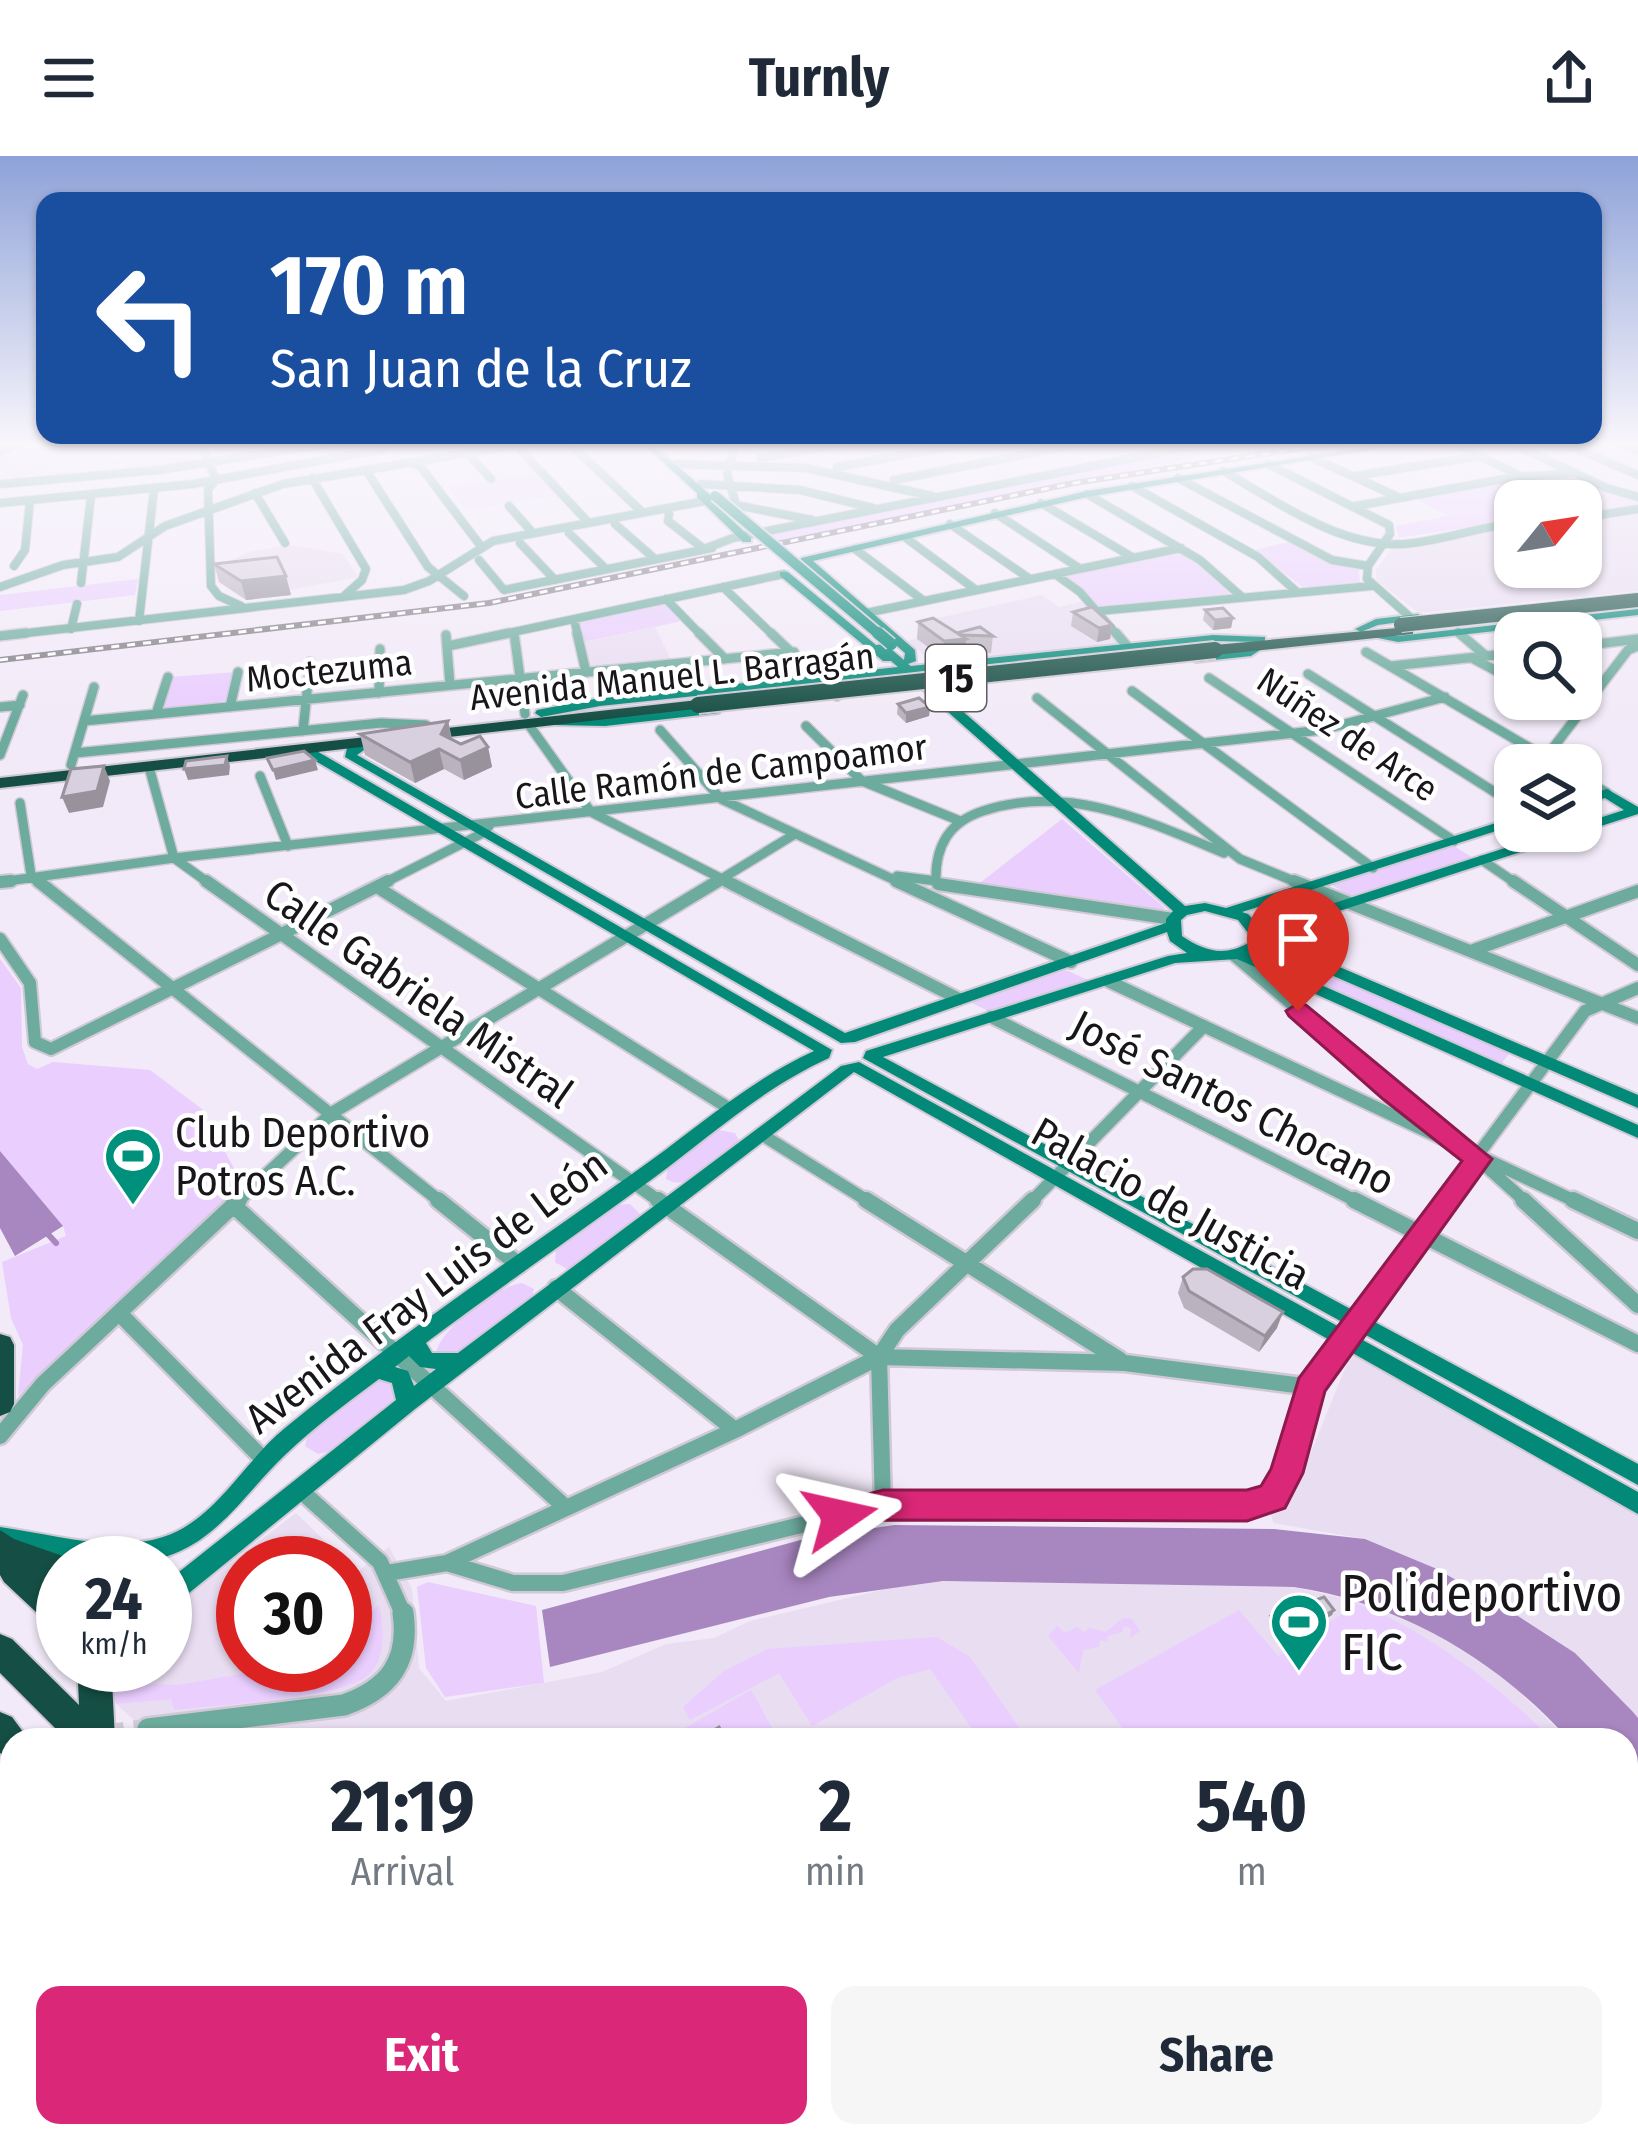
<!DOCTYPE html>
<meta charset="utf-8">
<style>
:root{--surface:#fff;--page:#f6f6f7;--text:#1f2937;--muted:#747a83;--accent:#db2777}
body{margin:0;font-family:"Fira Sans Condensed",sans-serif;background:var(--page);color:var(--text);height:100vh;display:flex;flex-direction:column;font-size:45px;white-space:nowrap}
*{box-sizing:border-box;margin:0}
p{font-size:39px;color:var(--muted)}
.icon{flex:none;width:66px;height:66px;fill:none;stroke:currentColor;stroke-width:2;stroke-linecap:round;stroke-linejoin:round}
.map{position:relative;flex:1;overflow:hidden}
.details{position:absolute;left:0px;top:1572px;width:1638px;height:420px;display:flex;flex-direction:column;background:var(--surface);border-radius:36px 36px 0 0;box-shadow:0 3px 9px #0004}
.details>*{flex:none}
.banner{position:absolute;left:36px;top:36px;width:1566px;height:252px;border-radius:24px;box-shadow:0 3px 9px #0004;background:#1a4fa0;color:#fff;overflow:hidden}
.needle{width:78px;rotate:60deg}
.buttons{position:absolute;left:1494px;top:324px;display:grid;gap:24px}
.buttons a{display:grid;place-items:center;width:108px;height:108px;border-radius:24px;background:var(--surface);box-shadow:0 3px 9px #0004;font-size:60px}
.speed{position:absolute;left:36px;top:1380px;display:flex;gap:24px;font-size:60px;font-weight:700;text-align:center}
.speed>*{display:grid;place-content:center;width:156px;height:156px;border-radius:50%;background:var(--surface);box-shadow:0 3px 9px #0004;line-height:1}
.speed small{font-size:30px;font-weight:400}
.speed .limit{border:18px solid #d22;background:#fff;color:#111}
.pin{position:absolute;display:grid;place-items:center;width:102px;height:102px;color:#fff;margin:-123px -51px;border-radius:50% 50% 50% 0;rotate:-45deg;box-shadow:0 0 12px #0007}
.pin .icon{rotate:45deg}
.me{position:absolute;width:132px;margin:-66px;rotate:79deg;stroke-linejoin:round;filter:drop-shadow(0 0 9px #0008)}
.turn{display:flex;align-items:center;gap:42px;height:252px;padding:0 36px;font-size:54px}
.turn .icon{width:156px;height:156px;stroke-width:2.5}
.turn b{display:block;font-size:84px;line-height:102px}
.eta{display:flex;justify-content:space-evenly;align-items:center;height:204px;text-align:center}
.eta b{font-size:72px;font-weight:700;line-height:84px}
.primary-button{display:flex;gap:24px;margin-top:auto;padding:24px 36px}
.primary-button a{flex:1;height:138px;border-radius:24px;background:var(--accent);color:#fff;font-size:48px;font-weight:700;line-height:138px;text-align:center}
.primary-button a+a{background:var(--page);color:var(--text)}
header{display:flex;justify-content:space-between;align-items:center;height:156px;padding:0 36px;background:var(--surface);font-size:54px;font-weight:700}
.map>svg:first-child{display:block}
</style>
<header><svg class="icon" aria-label="menu" viewBox="0 0 24 24"><path d="M4 6h16M4 12h16M4 18h16"/></svg>Turnly<svg class="icon" aria-label="share" viewBox="0 0 24 24"><path d="M12 15V3M7 8l5-5 5 5M5 13v7h14v-7"/></svg></header>
<div class="map">
<svg width="1638" height="1992" viewBox="0 0 1638 1992">
<rect width="100%" height="100%" fill="#f2eaf8"/>
<path fill="#e9ddf2" fill-rule="evenodd" d="M26,287h72l20,22 -63,-1 -40,15 -15,-9v-15z
M140,287h55l7,19 -82,11z
M536,318l20,21 -91,15 -16,-23z
M1574,319l64,23v7l-57,11v-15h-40l-30,-14z
M1638,357v78l-219,22 -43,-33v-10l15,-20 124,-24v41h66v-49z
M288,389l55,9 15,23 -68,13 -72,-24 31,-14z
M1042,439l17,12 25,-6 36,43 -175,18 -15,-3 -23,-18 37,-9 -15,-12z
M655,471l18,36 -84,7 -8,-27z
M1352,1195l286,160v207l-120,-102 -81,-47 -72,-30 -92,-16 -2,-10 26,-26z
M296,1357l61,59 32,-25 23,42 7,79 27,33 156,-29 64,-28 48,-6 36,-17 136,-32 57,-8 351,6 83,19 62,30 66,42 64,62h-1412l-41,-36 -3,-39h52v-53zM243,1407h102v102h-102z
M0,1629l12,13v338h280l4,12h-296z
M1626,1656l12,20v316h-1005l-14,-12h1007z"/>
<path fill="#e9cefe" d="M1221,287h43l-486,101 -12,-10z
M1521,322l21,3 -29,8c14,5 25,-3 40,2l-21,5 9,5h-26v19l-116,18 -3,-12 52,-10 -36,-19z
M1292,385l66,25 2,16 -56,6 -50,-38z
M1181,392l61,49 -143,14 -44,-37z
M138,423l-3,16 -135,16v-16z
M666,443l21,21 -108,23 -5,-24z
M238,516l-8,33 -74,9 12,-37z
M1062,663l103,89 -4,5 -181,-30z
M1454,690l19,12 -122,39 -19,-12z
M1276,795l236,99 -10,13 -236,-104z
M0,803l21,29 1,59 6,17 9,5 16,-7 97,8 52,39 41,76 -225,211 5,-51 -12,-27 -9,-56 64,-26 -3,-10 -63,-75z
M1066,814l24,11 -100,31 -24,-12z
M719,974l16,3 5,9c-19,15 -49,52 -74,37l2,-14z
M630,1048l10,10 -2,7 -61,46 -10,2 -12,-7 1,-13 59,-44z
M522,1127l12,6 -3,12 -65,51 -30,4c0,-25 62,-71 86,-73z
M393,1222l7,21 -70,52 -12,3 -13,-8 4,-16 69,-50z
M428,1426l108,24 8,77 -99,14 -19,-29 -9,-81z
M1357,1448c67,24 146,85 195,136h-421l-36,-50 144,-80 39,46z
M379,1449c5,22 8,55 -12,71 -29,23 -152,29 -193,34l-3,-11 -55,5 -5,-22 67,3 114,-20h53v-29z
M1123,1462l9,1 8,12 -10,7 1,-10 -7,-2 -2,6 -14,4 -1,6 -7,-2 -1,7 -16,3 -4,23 -31,-37 9,-10 8,7 12,-6 7,5 5,-4 17,4z
M937,1481l33,20 58,83h-48l-50,-71 -33,9 -85,48 -33,-53 -89,47 -7,-13 41,-36 44,-22z
M751,1534l28,50h-115z"/>
<path fill="#a886c0" d="M0,995l63,75 -48,30 -15,-28z
M894,1369l380,4 91,10 72,30 81,47 57,37 58,59 5,6v114l-12,-20v-72h-57c-71,-80 -169,-137 -275,-153l-351,-6 -114,16 -279,70 -8,-57 266,-72z"/>
<g fill="none" stroke-linecap="round" stroke-linejoin="round">
<path stroke="#a886c0" stroke-width="6" d="M46,1076l10,11"/>
<path stroke="#d1cad7" stroke-width="21" stroke-dasharray="21 10" stroke-linecap="butt" d="M73,1584l75,-11"/>
<defs>
<path id="street-far4" d="M201,287l15,37 -8,9 3,97 8,10 22,10
M569,287l72,68
M736,287l-9,31 9,31 76,15
M1453,287l66,32
M1511,287l96,45 31,9
M1564,287l74,32
M1619,287l19,8
M517,290l70,75
M0,296l20,-9
M470,300l21,23
M1311,301l87,40
M761,302l83,-15
M410,307l10,3 60,79
M676,308l130,4 126,28
M1268,308l121,61 1,9 -22,32 -1,13 44,39
M837,311l131,-24
M366,314l62,97 36,29
M1223,315c54,30 116,77 181,73 38,-3 74,-17 111,-21
M1354,320l126,-20
M312,322l54,91 -4,11 -19,17
M1178,322l154,82 36,6
M894,324l189,-37
M2,328l157,-14 172,-27
M701,328l99,6 73,18
M1132,330l126,71 39,35
M255,337l30,50
M1087,338l113,66 42,37
M0,347l193,-19 190,-35 6,-6
M1041,347l91,54
M509,350l23,26
M1356,350l159,-29 61,-4
M995,357l84,55
M669,358l-1,7 36,28
M1581,362l57,-9
M615,368l40,35
M950,368l80,55
M569,377l37,36
M906,382l70,52
M520,387l35,37
M704,393l29,-11 475,-95
M855,393l69,52
M479,404l25,30 208,-42
M14,410l11,-16 5,-49
M1055,418l25,18 38,44
M81,427l10,-87
M0,431l63,-22 55,-8 47,-31 118,-42 244,-41
M723,431l51,49
M666,443l36,37
M1099,455l272,-25
M866,457l315,-65
M574,463l4,17
M139,465l15,-132
M71,473l6,-25
M1458,476l5,4
M0,480l404,-46 25,-9 64,-40 217,-41
M495,480l289,-62"/>
<path id="street-far3" d="M514,477l11,81
M577,477l9,39
M699,477l26,26
M771,477l66,63
M1116,477l12,14
M1459,477l27,23
M446,479l4,50
M0,480l26,-3
M448,490l61,-13
M1581,490l57,-7
M1366,496l193,113
M1472,502l43,23
M1391,510l124,-13
M1308,518l207,131
M1209,522l245,163
M1132,535l241,177
M379,537l1,-44
M1037,542l203,161 61,25
M1547,543l29,16
M0,551l20,-2
M230,551l8,-35
M156,558l12,-37
M84,565l710,-69
M529,569l62,87 141,72
M806,570l56,55 98,40
M660,574l61,69 182,85
M303,575l7,-69
M75,597l306,-30 45,2
M0,599l23,-60
M1546,601l82,-107 10,-4
M71,609l23,-78
M149,611l25,91 36,26
M260,620l28,70
M1581,622l26,15
M20,647l11,72 11,9
M1482,704l35,24
M897,720l39,5c-1,-35 13,-59 47,-70 84,-28 164,10 241,42
M0,726l174,-24 1148,-128 123,-33
M382,728l101,-51 7,-8
M713,728l82,-50"/>
<path id="street-far2" d="M38,725l404,322
M206,725l456,322
M726,725l233,118
M896,725l175,81
M1294,725l344,137
M1513,725l125,84
M0,726l11,-1
M938,728l235,35
M377,731l353,222
M0,783l30,44 5,59 16,7 337,-168
M1471,795l167,-60
M1235,800l206,175
M1108,825l471,222
M991,861l369,186
M761,978l110,69
M1487,1011l40,36
M236,1047l96,-90 386,-232
M1030,1047l174,-177
M1442,1047l143,-192 53,-23"/>
<path id="street-far1" d="M438,1044l81,65
M658,1044l221,157 4,148
M866,1044l254,160
M1354,1044l284,144
M1523,1044l115,105
M1573,1044l65,31
M233,1049l332,302
M556,1132l179,142
M120,1158l144,146
M879,1201l18,-27 136,-130
M0,1280l43,-52 196,-184
M300,1334l80,72 24,54
M447,1407l66,20h50l320,-78 364,1 26,-9 13,-24 25,-86 133,-187
M387,1417l60,-10 288,-133 144,-73 246,6 186,24"/>
<path id="street" d="M148,1573l196,-24c45,-16 66,-43 59,-92"/>
<path id="secondary" d="M642,287h9l64,56 -1,4 37,35v4h-8l-46,-45v-4z
M1392,287h19l-324,54 -274,64 102,89 1,11 -8,3 3,2 302,-31 52,2v4l-4,1 -48,-1 -295,31 267,234 20,-3 21,5 289,-91v8l-273,87 6,2 12,13 298,-96h23v-7l43,-14 -19,-12 -24,7v-8l26,-8 31,18v7l-373,121 373,160v13l-376,-163 -11,9 387,171v13l-401,-179 -62,4 -292,94 755,407v21l-775,-427 3,-7 302,-95 19,-3 -17,-12 -3,-9 -312,110 -14,1 -496,-286 2,-9 16,-9h8v6l-14,10 488,278 321,-110v-4l7,-8 -268,-237 -305,32 -59,11 -6,-4 2,-3 63,-12 298,-31 -7,-6h-8l-103,-85v-4h8l88,73 9,-1 19,16 1,-7 -104,-91v-4l286,-67zM1205,755l33,9 11,14 -1,9c-24,14 -44,8 -66,-7l-1,-16 6,-5z
M1638,453v6l-240,27 -35,-7 6,-3 29,4z
M1418,458l5,3 -1,2 -44,6 -17,7 -6,-3 21,-10z
M1260,487l6,3 -15,10 -55,6 -6,-3 6,-3 52,-6z
M715,550l6,4 -2,3 -114,13 -50,-1 -6,-4 6,-4 50,1z
M300,590h8l524,304 -3,8c-66,30 -117,77 -174,119 -75,55 -150,107 -224,162l-5,4 6,10h26l383,-287 18,-4 779,430v22l-784,-442 -439,337 -242,197 -8,3v-26l231,-183 -4,-17 -13,-4c-32,24 -65,48 -94,76 -44,42 -72,95 -137,106 -49,9 -100,-6 -148,-14v-20c52,7 112,26 163,10 53,-17 81,-76 122,-109 111,-91 230,-171 347,-254 61,-42 114,-92 182,-123l-514,-299zM409,1200l11,11 16,2 -22,17 -6,-15 -13,-4z"/>
<path id="highway" d="M1408,471l5,1v6l-198,21 -8,-5 8,-5z
M698,544l8,5 -2,3 -704,80v-10z
M0,1178l10,3 4,8v59l-4,8 -10,4z
M0,1374l14,9 60,21 2,3h-13v21l-19,-6 19,17v36l-11,-4 -48,-45 -4,-7z
M0,1478l12,5 67,66 -1,-23 -8,-17h35l7,15 3,60h-48l-67,-67z
M0,1556l12,5 17,23h-17v18l-12,-5z
M0,1670l12,3v36l-12,-3z
M249,1980h42l5,12h-42z
M313,1980h42l4,12h-42z
M388,1980h45l5,12h-45z
M446,1980h47l5,12h-47z
M508,1980h51l5,12h-51z"/>
</defs>
<use href="#street-far4" stroke="#cfc8d5" stroke-width="10"/>
<use href="#street-far3" stroke="#cfc8d5" stroke-width="12"/>
<use href="#street-far2" stroke="#cfc8d5" stroke-width="16"/>
<use href="#street-far1" stroke="#cfc8d5" stroke-width="21"/>
<use href="#street" stroke="#cfc8d5" stroke-width="26"/>
<use href="#secondary" stroke="#cfc8d5" stroke-width="4"/>
<use href="#highway" stroke="#cfc8d5" stroke-width="4"/>
<use href="#street-far4" stroke="#6cab9d" stroke-width="8"/>
<use href="#street-far3" stroke="#6cab9d" stroke-width="9"/>
<use href="#street-far2" stroke="#6cab9d" stroke-width="12"/>
<use href="#street-far1" stroke="#6cab9d" stroke-width="16"/>
<use href="#street" stroke="#6cab9d" stroke-width="21"/>
<use href="#secondary" fill="#038977" fill-rule="evenodd"/>
<use href="#highway" fill="#154e44" fill-rule="evenodd"/>
<defs>
<path id="rail" d="M0,504l489,-57 585,-120 261,-40"/>
</defs>
<use href="#rail" stroke="#837e87" stroke-width="6"/>
<use href="#rail" stroke="#fff" stroke-width="3" stroke-dasharray="8" stroke-linecap="butt"/>
<defs>
<path id="secondary-bridge-far1" d="M715,340l166,140"/>
<path id="secondary-bridge" d="M878,477l13,11"/>
<path id="highway-bridge-far1" d="M1401,469l237,-25"/>
<path id="highway-bridge" d="M698,549l517,-55"/>
</defs>
<use href="#secondary-bridge-far1" stroke="#cfc8d5" stroke-width="14" stroke-linecap="butt"/>
<use href="#secondary-bridge" stroke="#cfc8d5" stroke-width="15" stroke-linecap="butt"/>
<use href="#highway-bridge-far1" stroke="#cfc8d5" stroke-width="16" stroke-linecap="butt"/>
<use href="#highway-bridge" stroke="#cfc8d5" stroke-width="20" stroke-linecap="butt"/>
<use href="#secondary-bridge-far1" stroke="#038977" stroke-width="10"/>
<use href="#secondary-bridge" stroke="#038977" stroke-width="12"/>
<use href="#highway-bridge-far1" stroke="#154e44" stroke-width="14"/>
<use href="#highway-bridge" stroke="#154e44" stroke-width="16"/>
</g>
<path fill="#bab3bf" d="M214,408l72,12 5,19 -45,5 -27,-18z
M1205,454l28,8 -2,10 -18,2 -10,-10z
M1073,456l39,13 -2,14 -13,3 -26,-16z
M918,466l39,11 36,3 -2,17 -26,-1v4l-22,2 -26,-19z
M898,548l32,3 -1,9 -23,7 -9,-9z
M448,565l4,18 9,5 27,3 4,20 -28,13 -20,-11 -29,14 -50,-28 -5,-21z
M1183,1121l94,51 -18,24 -75,-44 -6,-15z
M1334,1454l-2,5 -48,28 -15,-22 2,-5z
M1626,1838l12,14v121l-12,-15z
M1099,1980h198l9,12h-200z
M1475,1980h59l-15,12h-35z"/>
<path fill="#97929b" d="M286,420l5,19 -45,5 -5,-19z
M1233,462l-2,10 -18,2 2,-10z
M1112,469l-2,14 -13,3 2,-14z
M966,483l-1,17 -22,2 1,-17z
M930,551l-1,9 -23,7v-10z
M448,565l4,20 -7,13 -4,-20z
M488,591l4,20 -28,13 -4,-20z
M439,593l5,20 -29,14 -5,-21z
M227,600l3,10 -1,9 -41,5 -4,-11z
M315,604l3,10 -42,10 -3,-10z
M104,610l6,15 -7,26 -34,6 -7,-16z
M1283,1156l-6,16 -18,24 6,-16z
M1334,1454l-2,5 -48,28 2,-5z
M11,1712l1,35 -12,36v-38z
M114,1980h13l2,12h-13z
M879,1980h5l-2,12h-20z"/>
<path fill="#d8d0de" stroke="#97929b" stroke-width="3" d="M277,401l9,19 -45,5 -27,-17z
M1092,451l20,18 -13,3 -26,-16z
M1223,452l10,10 -18,2 -10,-10z
M933,462l24,15 23,-6 13,9 -33,-1 6,4 -22,2 -26,-19z
M919,542l11,9 -24,6 -8,-9z
M448,565l-7,13 20,10 19,-8 8,11 -28,13 -21,-11 -29,13 -50,-28z
M304,595l11,9 -42,10 -6,-12z
M227,600l-2,9 -41,4 2,-8z
M104,610l-7,25 -35,6 9,-28z
M1193,1113h14l76,43 -18,24 -76,-45 -6,-14z
M1324,1441l10,13 -48,28 -15,-22z
M719,1571l6,13h-29z
M11,1712l-11,33v-32z
M1626,1838l12,14v63l-12,-14z
M28,1980h86l2,12h-86z
M732,1980h147l-17,12h-125z
M1112,1980h185l9,12h-187z
M1516,1980h18l-11,10z"/>
<linearGradient id="sky" x2="0" y2="1"><stop stop-color="#8ea2d8"/><stop offset="0.51" stop-color="#f9f6fc"/><stop offset="1" stop-color="#f9f6fc" stop-opacity="0"/></linearGradient>
<rect width="1638" height="566" fill="url(#sky)"/>
<path fill="#db2777" stroke="#8e194d" stroke-width="3" d="M1298,847l8,2 186,154 -167,232 -22,82 -18,35 -38,13 -364,-1 -43,11 -12,-4 -5,-11 5,-11 55,-15h364l14,-4 10,-17 28,-91 163,-217 -79,-62 -94,-83 -3,-5z"/>
<defs>
<symbol id="stadium-pin" viewBox="-11 -11 22 30"><path d="M0 17L-7.5 6A9.5 9.5 0 1 1 7.5 6Z" fill="#00917d" stroke="#fff"/><path d="M0-5a6.5 5 0 1 0 0 10a6.5 5 0 1 0 0-10ZM-3.5-1.8h7v3.6h-7Z" fill="#fff"/></symbol>
</defs>
<g fill-rule="evenodd">
<use href="#stadium-pin" x="100" y="967" width="66" height="90"/>
<use href="#stadium-pin" x="1266" y="1433" width="66" height="90"/>
</g>
<g text-anchor="middle" stroke-width="9" stroke-linejoin="round" paint-order="stroke">
<g font-size="36" fill="#19161b" stroke="#fff">
<text transform="translate(329 514) rotate(-6)" y="13">Moctezuma</text>
<text transform="translate(672 520) rotate(-6)" y="13">Avenida Manuel L. Barragán</text>
<text transform="translate(1348 578) rotate(34)" y="13">Núñez de Arce</text>
<text transform="translate(721 615) rotate(-7)" y="13">Calle Ramón de Campoamor</text>
</g>
<rect fill="#fff" stroke="#5e5c5f" stroke-width="3" x="926" y="489" width="60" height="66" rx="9"/>
<g font-size="39" font-weight="bold" fill="#19161b">
<text x="956" y="536">15</text>
</g>
<g font-size="42" fill="#19161b" stroke="#fff">
<text transform="translate(419 837) rotate(35)" y="15">Calle Gabriela Mistral</text>
<text transform="translate(1233 946) rotate(27)" y="15">José Santos Chocano</text>
<text transform="translate(1171 1047) rotate(29)" y="15">Palacio de Justicia</text>
<text transform="translate(426 1135) rotate(-37)" y="15">Avenida Fray Luis de León</text>
</g>
<g font-size="42" fill="#19161b" stroke="#fff" text-anchor="start">
<text x="175" y="991">Club Deportivo<tspan x="175" dy="48">Potros A.C.</tspan></text>
</g>
<g font-size="51" fill="#19161b" stroke="#fff" text-anchor="start">
<text x="1341" y="1455">Polideportivo<tspan x="1341" dy="59">FIC</tspan></text>
</g>
</g>
</svg>
<div class="buttons">
<a><svg class="needle" viewBox="-14 -14 28 28"><path d="M0-13l5 13h-10z" fill="#e53935"/><path d="M0 13l5-13h-10z" fill="#747a83"/></svg></a>
<a><svg class="icon" aria-label="search" viewBox="0 0 24 24"><circle cx="10" cy="10" r="6"/><path d="M15 15l6 6"/></svg></a>
<a><svg class="icon" aria-label="layers" viewBox="0 0 24 24"><path d="M12 4l9 5-9 5-9-5zM3 14l9 5 9-5"/></svg></a>
</div>
<div class="speed"><div>24<small>km/h</small></div><div class="limit">30</div></div>
<div class="pin" style="left:1298px;top:855px;background:#d93025"><svg class="icon" aria-label="arrive" viewBox="0 0 24 24"><path d="M6 21V4h12l-3 4 3 4H6"/></svg></div>
<svg class="me" style="left:840px;top:1360px" viewBox="-20 -20 40 40"><path d="M0-17L14 15 0 8-14 15z" fill="#db2777" stroke="#fff" stroke-width="4"/></svg>
<div class="banner">
<div class="turn"><svg class="icon" aria-label="left" viewBox="0 0 24 24"><path d="M17 20v-9H6M10 6l-5 5 5 5"/></svg><div><b>170 m</b>San Juan de la Cruz</div></div>
</div>
<section class="details">
<div class="eta">
<div><b>21:19</b><p>Arrival</p></div>
<div><b>2</b><p>min</p></div>
<div><b>540</b><p>m</p></div>
</div>
<div class="primary-button"><a>Exit</a><a>Share</a></div>
</section>
</div>
